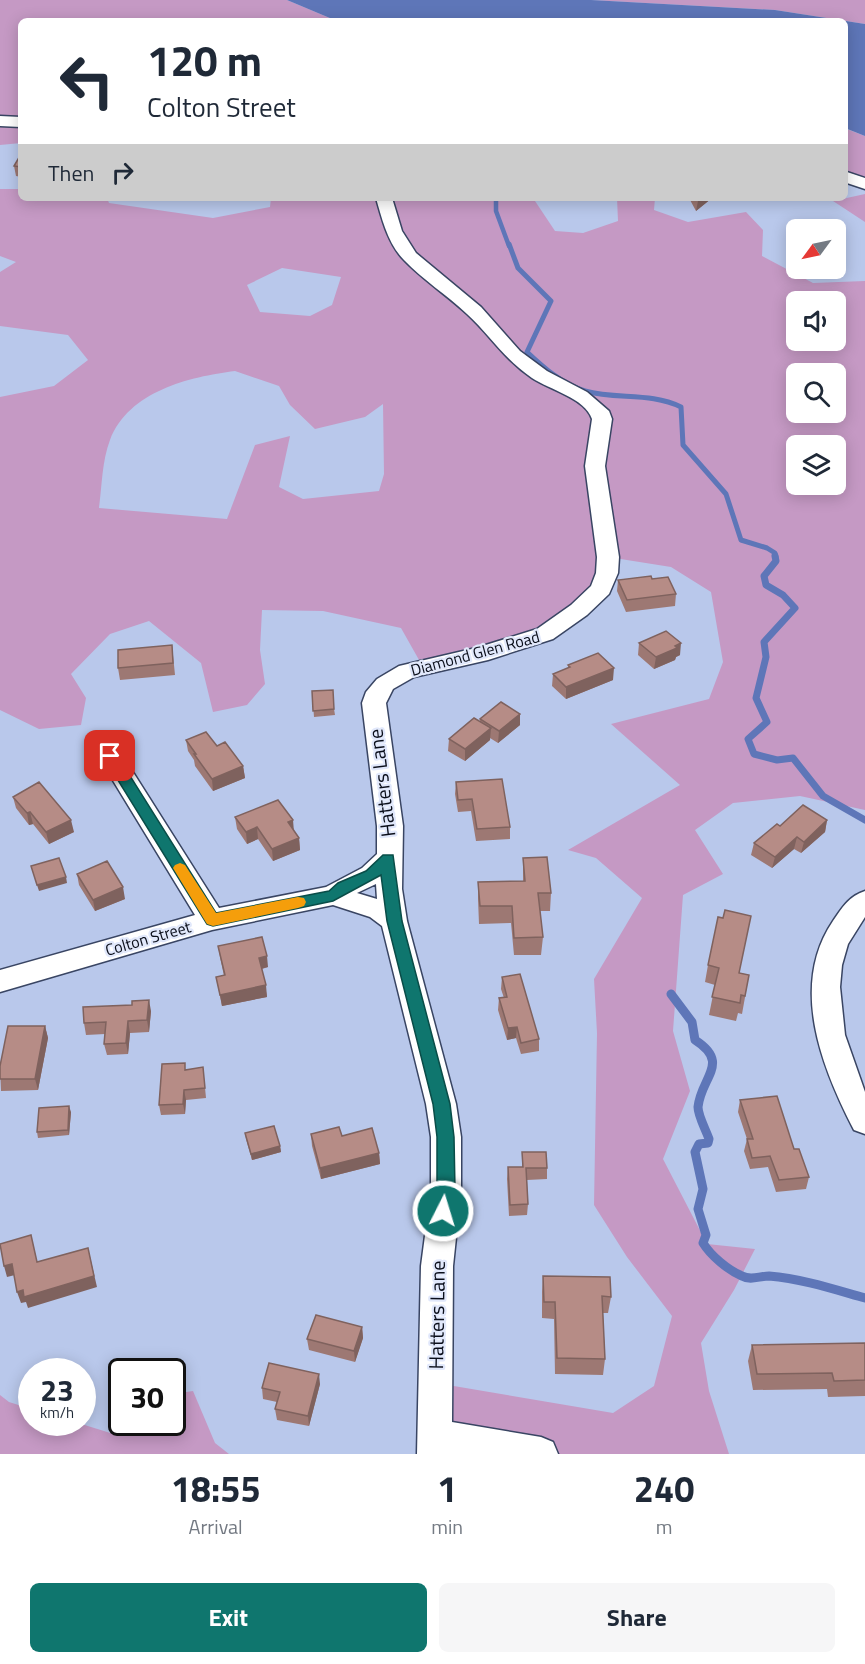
<!DOCTYPE html>
<style>
:root{--surface:#fff;--page:#f6f6f7;--text:#1f2937;--muted:#747a83;--accent:#0f766e}
body{margin:0;font-family:"Titillium Web",sans-serif;background:var(--page);color:var(--text);height:100vh;display:flex;flex-direction:column;font-size:22px;white-space:nowrap}
*{box-sizing:border-box;margin:0}
p{font-size:20px;color:var(--muted)}
.icon{flex:none;width:33px;height:33px;fill:none;stroke:currentColor;stroke-width:2;stroke-linecap:round;stroke-linejoin:round}
.map{position:relative;height:1454px;overflow:hidden}
.drawer{display:flex;flex-direction:column;background:var(--surface);flex:1}
.drawer>*{flex:none}
.top-card{position:absolute;left:18px;top:18px;width:830px;height:183px;border-radius:9px;box-shadow:0 3px 15px #0003;background:#fff;color:var(--text);overflow:hidden}
.needle{width:39px;rotate:237deg}
.controls{position:absolute;left:786px;top:219px;display:grid;gap:12px}
.controls a{display:grid;place-items:center;width:60px;height:60px;border-radius:9px;background:var(--surface);box-shadow:0 3px 15px #0003;font-size:30px}
.speed{position:absolute;left:18px;top:1358px;display:flex;gap:12px;font-size:30px;font-weight:700;text-align:center}
.speed>*{display:grid;place-content:center;width:78px;height:78px;border-radius:50%;background:var(--surface);box-shadow:0 3px 15px #0003;line-height:1}
.speed small{font-size:15px;font-weight:400}
.speed .limit{border:3px solid #111;border-radius:9px;background:#fff;color:#111}
.pin{position:absolute;display:grid;place-items:center;width:51px;height:51px;color:#fff;margin:-26px;border-radius:12px;box-shadow:0 3px 9px #0006}
.me{position:absolute;width:66px;margin:-33px;rotate:5deg;stroke-linejoin:round;filter:drop-shadow(0 0 4px #0008)}
.turn{display:flex;align-items:center;gap:21px;height:126px;padding:0 30px;font-size:27px}
.turn .icon{width:78px;height:78px;stroke-width:2.5}
.turn b{display:block;font-size:42px;line-height:51px}
.then{display:flex;align-items:center;height:57px;padding:0 30px;background:#0003;gap:12px;font-size:22px}
.eta{display:flex;justify-content:space-evenly;align-items:center;height:102px;text-align:center}
.eta b{font-size:36px;font-weight:700;line-height:42px}
.action{display:flex;gap:12px;margin-top:auto;padding:12px 30px}
.action a{flex:1;height:69px;border-radius:9px;background:var(--accent);color:#fff;font-size:24px;font-weight:700;line-height:69px;text-align:center}
.action a+a{background:var(--page);color:var(--text)}
.map>svg:first-child{display:block}
</style>
<div class="map">
<svg width="865" height="1454" viewBox="0 0 865 1454">
<rect width="100%" height="100%" fill="#b9c8eb"/>
<path fill="#c599c4" fill-rule="evenodd" d="M0,0h287l50,21h-316v122l-21,2z
M591,0h274v24l-90,-14z
M844,128l21,8v48l-20,-8z
M0,189h21v9h86l2,5 104,15 57,-11 1,-9h262l22,33 28,2 35,-12 -1,-23h38l-1,12 34,12 58,-10 17,18 -1,26 51,27 52,-2v529l-65,-14 -67,7 -38,27 28,44 -40,21 -10,136 17,60 -27,68 44,85 48,5 -21,41 -33,53 8,48 20,63h-295l2,-71 177,30 41,-27 18,-70 -45,-59 -33,-52 3,-172 -3,-54 48,-81 -46,-40 -28,-8 112,-65 -69,-61 98,-25 14,-37 -12,-70 -40,-25 -63,-10 -1,16 -62,61 -122,33 -22,-39 -78,-17 -61,-1 -2,40 5,34 -18,21 -34,7 -12,-49 -52,-42 -39,13 -39,40 15,24 -5,27 -42,4 -39,-19v-313l54,-11 34,-26 -20,-25 -68,-9v-54l16,-10 -16,-6zM282,268l59,9 -9,28 -22,11 -50,-4 -13,-27zM796,302h40v38h-40zM235,371l44,15 11,19 25,24 50,-12 18,-13 1,70 -5,17 -76,8 -24,-12 11,-51 -35,9 -28,74 -128,-11c3,-23 3,-47 11,-68 19,-49 79,-63 125,-69zM796,374h40v38h-40zM796,446h40v38h-40z
M865,194v28l-32,-21z
M193,1391l22,52 14,11h-229v-59l9,7 22,7 1,13h43l45,14 10,-14h42l1,-28z"/>
<path fill="#5e76b8" d="M287,0h304l184,10 90,14v112l-20,-8 -1,-107h-507z"/>
<g fill="none" stroke-linecap="round" stroke-linejoin="round">
<path stroke="#5e76b8" stroke-width="4.5" d="M496,198v13l13,35"/>
<path stroke="#5e76b8" stroke-width="5" d="M509,244l9,24 33,33 -24,51c16,15 36,33 58,39 32,9 65,1 96,16l2,38 43,49 15,46 26,8 8,5 1,4"/>
<path stroke="#5e76b8" stroke-width="7" d="M775,556l1,5 -12,15 2,9 17,10 12,13 -31,34 2,15 -10,41 11,24 -19,17 6,15 23,6 16,-2 30,38 42,24"/>
<path stroke="#5e76b8" stroke-width="9" d="M671,994l21,28 3,18c36,23 6,37 3,67 0,9 8,23 11,32l-1,4 -9,1 -4,8 8,37 -5,20 8,26 -3,8c8,13 25,27 39,33 9,5 17,0 27,0 34,3 64,13 96,22"/>
<defs>
<path id="minor" d="M0,116l21,1v10l-21,-1z
M844,171l21,7v11l-21,-7z
M376,198h16l10,33 14,22 65,54 39,44 27,20 40,21 22,19 3,8 -7,47 14,91 -1,16 -9,21 -22,21 -34,24 -65,21 -74,17 -21,12 -7,14 17,123 -1,63 5,32 49,183 5,33v53l-8,76 -1,156 89,15 12,5 5,12h-141l4,-188 10,-76v-53l-5,-33 -44,-178 -12,-9 -37,-12 -121,25 -212,62v-22l195,-55 -97,-159 3,-6 9,-2 9,2 100,158 107,-21 36,-19 15,-14v-28l-15,-123 4,-11 11,-13 22,-13 77,-18 61,-19 34,-24 20,-19 5,-13 1,-16 -12,-91 7,-47c-7,-21 -42,-29 -60,-41 -28,-19 -41,-42 -65,-64 -20,-19 -44,-34 -63,-54 -16,-16 -22,-41 -28,-62zM376,884l1,15 -20,-6z
M865,891v26l-17,27 -6,21 -2,22 5,48 20,57v42l-11,-4c-32,-62 -65,-144 -21,-209 9,-13 16,-25 32,-30z"/>
</defs>
<use href="#minor" stroke="#394563" stroke-width="3"/>
<use href="#minor" fill="#fff" fill-rule="evenodd"/>
</g>
<path fill="#9d7873" d="M21,154v23l-5,-1 -2,-10z
M689,198h23l-16,13z
M652,579l24,15 -1,12 -49,6 -9,-21 1,-11z
M639,643l41,12 -4,2 -1,3 -21,9 -16,-14z
M172,645l3,30 -55,5 -2,-12z
M568,665l45,15 -47,19 -14,-13 1,-12 15,-6z
M312,691l22,18 1,6 -21,2z
M520,714v11l-22,18 -8,-5v2l-25,21 -17,-10 1,-12 31,-17v-3z
M186,740l31,6 26,20 2,12 -32,13 -18,-25 -1,-6 -6,-9z
M456,782l54,45v12l-34,2 -5,-30 -13,1 -3,-18z
M13,797l61,35 -25,12 -16,-20 -4,1 -13,-17z
M235,817l58,3v10l6,8 1,12 -27,11 -15,-22 -11,5 -10,-15z
M827,820l-2,12 -24,21 -7,-4 -22,19 -21,-13 3,-12 26,-17z
M523,858l28,35 -1,18h-10l3,26 -2,18h-27l-3,-32 -32,1 -1,-25v-17l45,-1z
M77,874l48,25 -30,12 -16,-26z
M218,946l50,21 -6,2 5,28 -45,9 -6,-29 8,-1 -4,-19z
M708,965l41,10 -7,39 -4,-1 -2,8 -27,-6 6,-30 -10,-3z
M502,977l37,62v12l-18,3 -5,-16 -9,2 -9,-30 1,-12h5l-3,-9z
M151,1011l-2,21 -19,1 -2,21 -21,1 -3,-11 1,-10 -19,1 -2,-12z
M45,1026l3,12 -10,52 -37,1 -1,-25z
M203,1067l3,31 -20,2 -1,14 -24,1 -2,-10 27,-35z
M740,1100l54,49 15,28 -3,12 -30,3 -8,-25 -18,2 -6,-18 3,-12 -9,-27z
M71,1112l-2,23 -31,3 -1,-6z
M245,1133l35,13 1,6 -29,8 -6,-21z
M311,1134l31,2 37,17 1,11 -59,15 -9,-33z
M522,1152l25,16v11l-20,1 1,24 -1,11 -18,1 -2,-37 1,-12h14z
M543,1276l68,21 -3,16h-5l2,46 -2,16 -48,-1 -1,-55 -12,-1v-26z
M362,1327l1,11 -8,24 -46,-12 -2,-11z
M865,1343v53l-37,1 -1,-8 -74,1 -5,-29 4,-16z
M320,1384l-11,42 -32,-6 -2,-11 2,-7 -14,-3 -1,-11z"/>
<path fill="#7f625e" d="M701,198h11l-16,13 2,-10z
M681,643l-1,12 -4,2 -1,3 -21,9 2,-12z
M614,668l-1,12 -47,19v-12z
M520,714v11l-22,18 1,-12z
M491,728l-1,12 -25,21v-12z
M243,766l2,12 -32,13 -1,-12z
M30,812l3,12 -4,1 -2,-12z
M71,820l3,12 -25,12 -3,-12z
M293,820l1,12 -6,-10z
M827,820l-2,12 -24,21 3,-11z
M257,827l1,12 -11,5 -1,-12z
M797,837l-3,12 -22,19 3,-11z
M299,838l1,12 -27,11 -1,-12z
M66,877l1,6 -28,8 -2,-6z
M123,887l2,12 -30,12 -2,-11z
M267,956l1,11 -8,2 -1,-11z
M266,985l1,12 -45,9 -2,-11z
M149,1000l2,11 -2,21 -2,-12z
M128,1021l2,12 -2,21 -2,-11z
M45,1026l3,12 -10,52 -3,-11z
M517,1027l-1,11 -9,2 1,-12z
M184,1090l2,10 -1,14 -2,-10z
M69,1106l2,6 -2,23 -1,-5z
M280,1146l1,6 -29,8 -1,-6z
M379,1153l1,11 -59,15 -1,-11z
M88,1248l9,39 -69,21 -2,-6 -5,1 -4,-11z
M12,1264l3,11 -8,2 -3,-11z
M362,1327l1,11 -8,24 -1,-11z
M319,1374l1,10 -11,42 -1,-10z"/>
<path fill="#b68c86" stroke="#7f625e" stroke-width="1.5" d="M21,154v13l-7,-1z
M651,576l1,3 16,-2 8,17 -49,6 -9,-20z
M666,631l15,12 -6,3 2,2 -21,9 -17,-14z
M172,645l1,18 -55,5v-18z
M598,653l16,15 -48,19 -13,-13 17,-7 -2,-2z
M333,690l1,19 -21,2 -1,-20z
M501,702l19,12 -21,17 -19,-12z
M474,718l17,10 -26,21 -16,-10z
M206,732l11,14 8,-4 18,24 -31,13 -18,-25h2l-10,-14z
M502,779l8,48 -33,2 -5,-30 -14,1 -2,-18z
M39,782l32,38 -25,12 -16,-20 -3,1 -14,-16z
M278,800l15,20 -5,2 11,16 -27,11 -15,-22 -11,5 -11,-15z
M803,805l24,15 -23,22 -7,-5 -22,20 -21,-14 23,-19 3,2z
M547,857l4,36h-13l5,44 -29,1 -2,-32h-32l-2,-24 47,-1 -2,-23z
M59,858l7,19 -29,8 -6,-19z
M107,861l16,26 -30,13 -16,-26z
M725,910l26,6 -12,57 10,2 -4,21 -4,-1 -1,8 -28,-6 7,-29 -11,-3 10,-48 5,1z
M262,937l5,19 -8,2 7,27 -46,10 -4,-18 9,-2 -7,-29z
M520,974l19,65 -18,4 -4,-16 -9,1 -9,-30 8,-1 -5,-20z
M149,1000l-2,20 -19,1 -2,22 -22,1 2,-22 -22,1 -1,-16 49,-2v-4z
M8,1026h37l-10,53h-35v-13z
M185,1063v7l18,-3 2,21 -21,2 -1,14 -24,1 3,-41z
M777,1096l17,53h5l10,28 -30,3 -9,-24 -18,2 -5,-19h6l-13,-39z
M69,1106l-1,24 -31,2 2,-24z
M274,1126l6,20 -29,8 -6,-21z
M339,1127l3,9 30,-8 7,25 -59,15 -9,-34z
M522,1152h24l1,16h-21l2,36 -18,1 -2,-38h15z
M31,1235l6,27 51,-14 6,28 -70,21 -1,-7 -6,2 -5,-28 -8,2 -4,-22z
M543,1276l67,1 1,20 -9,-1 3,63 -48,-1 -2,-56h-11z
M316,1315l46,12 -8,24 -47,-12z
M865,1343v37l-31,1 -2,-8 -75,1 -5,-29z
M269,1363l50,11 -11,42 -33,-7 5,-17 -18,-4z"/>
<path fill="#0f766e" stroke="#0a4d48" stroke-width="1.5" d="M110,751l5,1 101,161 113,-22 9,-8 28,-12 17,-16h10l9,66 48,183 4,33 1,53 -5,27 -7,2 -6,-2 -2,-6 2,-21v-53l-4,-33 -46,-183 -6,-46 -48,26 -120,25 -6,-2 -104,-168z"/>
<path fill="#f59e0b" d="M180,863l5,2 31,48 82,-16 6,1 2,4 -2,4 -6,2 -85,18 -6,-2 -34,-56 2,-3z"/>
<g text-anchor="middle" stroke-width="4.5" stroke-linejoin="round" paint-order="stroke">
<g font-size="16" fill="#0a0e1a" stroke="#e1e8fb">
<text transform="translate(475 653) rotate(-15)" y="6">Diamond Glen Road</text>
<text transform="translate(148 938) rotate(-16)" y="6">Colton Street</text>
</g>
<g font-size="20" fill="#0a0e1a" stroke="#e1e8fb">
<text transform="translate(382 783) rotate(-97)" y="7">Hatters Lane</text>
<text transform="translate(437 1315) rotate(-89)" y="7">Hatters Lane</text>
</g>
</g>
</svg>
<div class="controls">
<a><svg class="needle" viewBox="-14 -14 28 28"><path d="M0-13l5 13h-10z" fill="#e53935"/><path d="M0 13l5-13h-10z" fill="#747a83"/></svg></a>
<a><svg class="icon" aria-label="sound" viewBox="0 0 24 24"><path d="M4 9h4l5-4v14l-5-4H4zM17 9q2 3 0 6"/></svg></a>
<a><svg class="icon" aria-label="search" viewBox="0 0 24 24"><circle cx="10" cy="10" r="6"/><path d="M15 15l6 6"/></svg></a>
<a><svg class="icon" aria-label="layers" viewBox="0 0 24 24"><path d="M12 4l9 5-9 5-9-5zM3 14l9 5 9-5"/></svg></a>
</div>
<div class="speed"><div>23<small>km/h</small></div><div class="limit">30</div></div>
<div class="pin" style="left:110px;top:756px;background:#d93025"><svg class="icon" aria-label="arrive" viewBox="0 0 24 24"><path d="M6 21V4h12l-3 4 3 4H6"/></svg></div>
<svg class="me" style="left:443px;top:1211px" viewBox="-20 -20 40 40"><circle r="17" fill="#0f766e" stroke="#fff" stroke-width="3"/><path d="M0-11L8 9 0 5-8 9z" fill="#fff"/></svg>
<div class="top-card">
<div class="turn"><svg class="icon" aria-label="left" viewBox="0 0 24 24"><path d="M17 20v-9H6M10 6l-5 5 5 5"/></svg><div><b>120 m</b>Colton Street</div></div>
<div class="then">Then<svg class="icon" aria-label="right" viewBox="0 0 24 24"><path d="M7 20v-9h11M14 6l5 5-5 5"/></svg></div>
</div>
</div>
<section class="drawer">
<div class="eta">
<div><b>18:55</b><p>Arrival</p></div>
<div><b>1</b><p>min</p></div>
<div><b>240</b><p>m</p></div>
</div>
<div class="action"><a>Exit</a><a>Share</a></div>
</section>
